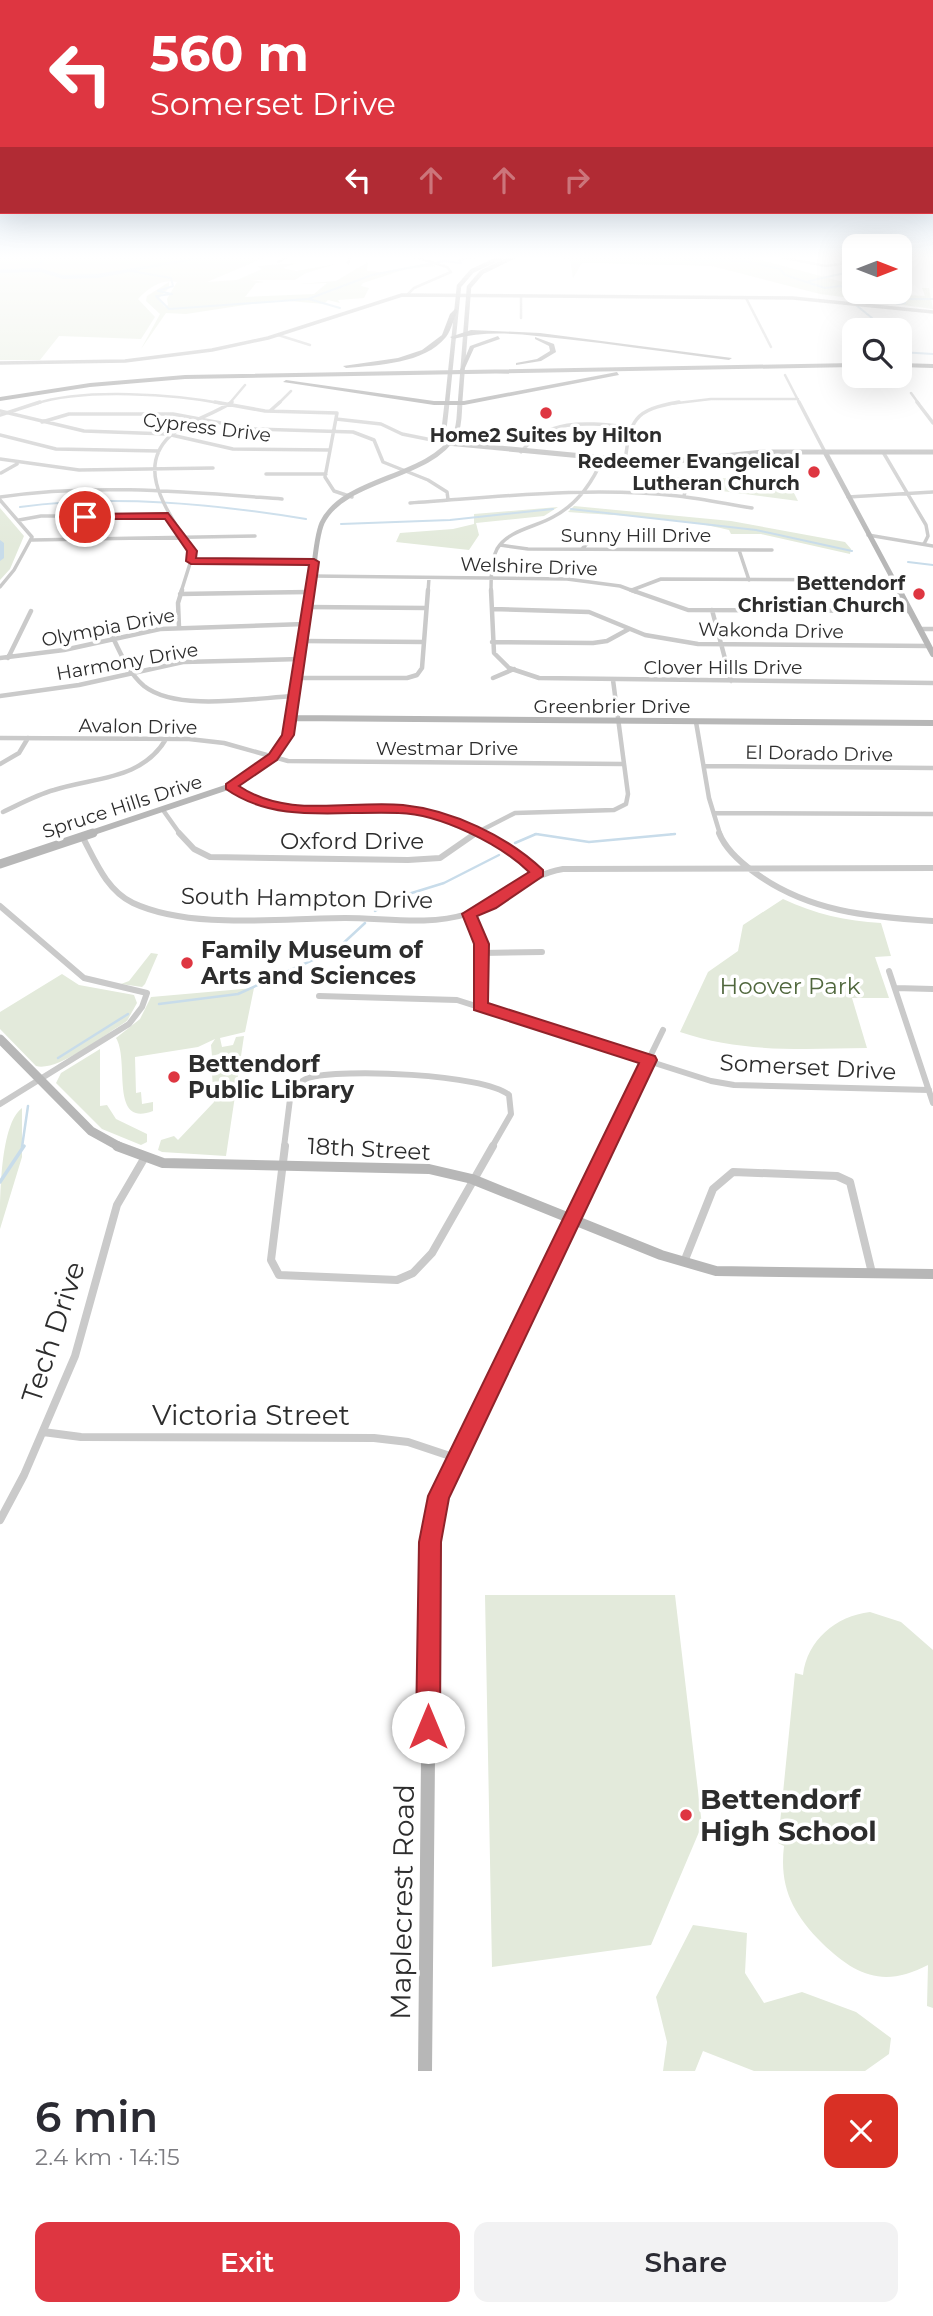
<!DOCTYPE html>
<meta charset="utf-8">
<style>
:root{--surface:#fff;--page:#f2f2f3;--text:#2b2b33;--muted:#7c7c81;--accent:#de3641}
body{margin:0;font-family:Montserrat,sans-serif;background:var(--page);color:var(--text);height:100vh;display:flex;flex-direction:column;font-size:26px;white-space:nowrap}
*{box-sizing:border-box;margin:0}
p{font-size:23px;color:var(--muted)}
.icon{flex:none;width:38px;height:38px;fill:none;stroke:currentColor;stroke-width:2;stroke-linecap:round;stroke-linejoin:round}
.map{position:relative;height:2071px;overflow:hidden}
.side{display:flex;flex-direction:column;background:var(--surface);flex:1}
.side>*{flex:none}
.guide{position:absolute;left:0px;top:0px;width:934px;height:214px;box-shadow:0 7px 28px #0002;background:#de3641;color:#fff;overflow:hidden}
.needle{width:46px;rotate:90deg}
.buttons{position:absolute;left:842px;top:234px;display:grid;gap:14px}
.buttons a{display:grid;place-items:center;width:70px;height:70px;border-radius:14px;background:var(--surface);box-shadow:0 7px 28px #0002;font-size:35px}
.pin{position:absolute;display:grid;place-items:center;width:60px;height:60px;color:#fff;margin:-30px;border:4px solid #fff;border-radius:50%;box-shadow:0 2px 7px #0007}
.me{position:absolute;width:77px;margin:-38px;rotate:0deg;stroke-linejoin:round;filter:drop-shadow(0 0 5px #0008)}
.turn{display:flex;align-items:center;gap:24px;height:147px;padding:0 35px;font-size:32px}
.turn .icon{width:91px;height:91px;stroke-width:2.5}
.turn b{display:block;font-size:49px;line-height:60px}
.lanes{display:flex;align-items:center;height:66px;padding:0 35px;background:#0003;justify-content:center;gap:35px;direction:ltr}
.lanes .off{opacity:.35}
.round{display:grid;place-items:center;flex:none;width:74px;height:74px;border-radius:14px;background:var(--page)}
.summary{display:flex;align-items:center;justify-content:space-between;height:119px;padding:0 35px}
h1{font-size:42px;font-weight:600;line-height:52px}
.primary-button{display:flex;gap:14px;margin-top:auto;padding:14px 35px}
.primary-button a{flex:1;height:80px;border-radius:14px;background:var(--accent);color:#fff;font-size:28px;font-weight:600;line-height:80px;text-align:center}
.primary-button a+a{background:var(--page);color:var(--text)}
.map>svg:first-child{display:block}
</style>
<div class="map">
<svg width="933" height="2071" viewBox="0 0 933 2071">
<rect width="100%" height="100%" fill="#fff"/>
<path fill="#e3eadb" d="M0,257h266l-59,25 30,-2 25,-11 -5,-3 40,-3 -15,5 14,3 40,-7 -30,9 -11,7h-45l14,2 -8,1 -11,14 69,-3 13,-11 -28,1 37,-3 32,-19 -1,9 15,1 47,-9 7,3 -30,3 -43,14 -2,3 8,2 -5,10 -26,2 2,3 -12,-3 -4,4 -46,-4 -92,14 -20,-1 -25,36 19,-35 -14,-13 1,-5 22,-14v6l-11,11 7,8 3,-2 -1,-6 10,-17c-16,-4 -30,7 -39,17l17,18 -14,22 -82,-3 -19,24h-40z
M551,257h199l104,28v7l71,4 -3,-8h7l4,21 -113,-15 -108,-28 -130,-3 -9,15 -3,-19z
M646,477l141,2 11,22 -153,-20z
M574,506l157,15 114,21 6,7 -1,5 -89,-20h-30l-2,-4c-51,-13 -108,-14 -161,-18z
M558,507l-14,9 -68,7 3,12 -10,15 -73,-8 4,-9 53,-4 21,-5v-10z
M0,508l24,28 -14,33 -10,11z
M783,899c32,15 63,22 98,24l10,33 -16,1 14,41h-37l15,50c-65,1 -125,5 -187,-16l28,-60 30,-21 5,-26z
M151,953l7,1 -13,30 -3,3 -21,-3 8,-3z
M62,974l17,11 55,10 3,8 -10,18 -9,6c-18,11 -62,45 -82,39l-36,-37v-17z
M254,988l-9,44 -25,6 2,9 11,-2 3,-8 8,-1 -18,120 -64,-4 -4,-2 3,-10 13,-4 4,4 36,-38 -3,-42 9,-2 -1,-4 -7,2 -1,-11 4,-6 -17,8 -63,10 1,36 5,-1 1,12 11,-2v9c-44,17 -23,-50 -37,-73l24,-19 11,-22z
M100,1049v57l7,-1 9,14 31,15v8l-6,3 -39,-16 -46,-46 5,-10z
M22,1108v49l-22,72c0,-32 0,-105 22,-121z
M485,1595h190l27,230 -51,120 -159,22z
M870,1612l31,10 32,28v358l-6,-2 1,-41c-44,23 -72,11 -106,-22 -29,-29 -43,-56 -38,-97l-6,-3 17,-170 8,2c4,-35 33,-59 67,-63z
M693,1925l54,8 -2,40 19,30 38,-11 54,20 35,26 -2,16 -24,17h-111l-51,-20 -8,20h-32l4,-29 -11,-45z"/>
<g fill="none" stroke-linecap="round" stroke-linejoin="round">
<path stroke="#c8dcea" stroke-width="2" d="M519,257h7
M581,257h6
M612,257h9
M696,257l-13,3 61,1 36,8 5,6 40,13 15,-2 14,6
M39,265l6,-8
M131,271l40,7 2,8 -15,5 14,3 -16,2 13,13 139,-10 64,-24 72,-14 17,2 -2,-3 17,-3
M809,281l45,-10
M856,292l43,12 6,-1v-4h28
M309,299l31,9
M851,301l6,-8
M856,305l16,13 7,13
M900,352l33,2
M20,507c94,-13 193,-3 286,12
M571,509l185,21 96,21
M341,524l109,-4 103,-11
M908,562l25,3
M535,834h3
M671,834h4"/>
<path stroke="#c8dcea" stroke-width="2.5" d="M515,843l21,-9 53,8 86,-8
M375,911l27,-15 42,-13 55,-28
M159,1004l79,-10 99,-45 28,-26
M58,1058l70,-44
M22,1147l6,-41"/>
<path stroke="#c8dcea" stroke-width="3.5" d="M0,1182l24,-36"/>
<path fill="#c8dcea" fill-rule="evenodd" d="M198,257h11l-111,21 -35,1 -23,-7 -40,1v-4l40,-1 23,7 35,-1z
M0,540l4,3v15l-4,3z"/>
<path stroke="#cacaca" stroke-width="2.5" d="M780,257l46,9 28,-4
M278,262l10,-5
M348,263l2,-6
M407,295l7,-7 37,-16 -4,-5 -32,-10
M521,296v22
M746,298l25,49
M278,335l32,10
M785,375l15,29
M911,393l8,11
M35,404c48,-16 140,-10 190,0
M229,404l16,-19
M278,404l13,-13
M669,404l42,-5h87"/>
<path stroke="#cacaca" stroke-width="3.5" d="M215,402l50,9 72,2 -12,64 9,14 18,6
M799,402l26,50
M917,402l16,21
M0,411l84,20 83,3 66,15 97,1
M270,411l10,-9
M0,415l40,-13
M336,419l45,5 21,10 45,9
M42,422l27,-8h104l80,15 100,3 21,8 9,22 45,18 19,12 1,7
M0,435l56,14 103,2
M521,452c28,-35 67,-29 108,-25
M883,452l43,73 2,11 -4,8
M0,459l79,11 134,-2
M625,462c5,-43 9,-52 54,-60
M1,473l16,-9
M266,474h60
M0,497c93,-14 188,-5 282,2
M684,497l2,-12
M848,497l85,-5
M0,500l32,37 -18,33 -14,17
M410,503c88,-6 180,-17 268,-7 25,3 49,8 74,12
M19,520l22,-4h127
M868,535l65,11
M32,540l223,-4
M500,545l28,4 244,1
M582,549l11,-12 29,-6
M739,550l10,30
M191,561l123,1
M312,576l255,3 53,7 16,6
M632,590l29,-11 231,1
M181,592l12,-38c-16,-33 -62,-81 -23,-118 17,-15 43,-21 62,-34
M428,592l1,-14
M491,592c0,-13 0,-31 6,-43 11,-19 39,-22 56,-32 23,-12 39,-34 49,-57"/>
<path stroke="#cacaca" stroke-width="4.5" d="M491,590l3,63 15,15 30,10 394,5
M631,590l57,20 222,1
M180,594l129,-2
M307,607l119,1
M492,609l97,3 56,23 53,9 230,2
M712,610l19,71
M107,625c10,20 19,46 37,61 33,26 110,12 150,10
M179,627l-1,-24 4,-13
M919,629h14
M303,641l121,1
M492,642l101,1 14,-2 22,-12
M0,658l64,-8 96,-21 145,-5
M8,658l23,-47
M298,678h109l10,-3 5,-7 6,-78
M493,678l21,-9
M0,696l79,-11 104,-23 117,-3
M696,722l13,76 11,36
M0,738l189,1 35,4 64,18 334,3
M0,764l19,-11 9,-15
M705,766l228,2
M231,786c67,39 120,13 189,24 22,3 41,14 60,24
M163,810l17,24
M3,812c17,-8 33,-17 51,-22 41,-13 88,-10 112,-51
M715,813l218,1
M474,834l41,-21 99,-3 12,-6 2,-10 -15,-114"/>
<path stroke="#cacaca" stroke-width="6" d="M179,833l15,16 16,8 198,3 32,-2 36,-25
M477,833l36,19 25,21
M719,833c7,17 21,29 35,39 54,40 115,45 179,49
M82,836c13,24 24,54 51,67 58,27 149,15 212,15 40,0 83,8 122,-4 35,-10 59,-39 96,-45l370,-1
M0,906l84,72 63,15 -5,14 -13,17 -129,80
M469,914l12,30 -1,62
M481,953l61,-1
M889,971l44,132
M895,988l38,1
M319,996l138,4 254,81 23,4 195,5
M284,1147l7,-56c5,-6 9,-10 17,-13 32,-10 177,-4 201,17l2,19 -19,33
M606,1147l57,-117"/>
<path stroke="#cacaca" stroke-width="8" d="M285,1146l-14,114 8,15 118,5 16,-7 19,-20 61,-107
M571,1220l36,-74
M684,1262l29,-73 20,-17 104,4 13,6 22,91
M43,1432l38,5 293,1 34,4 48,16
M0,1520l24,-45 51,-119 42,-151 28,-48"/>
<path stroke="#b7b7b7" stroke-width="3.5" d="M0,363l125,-2 87,-11 56,-12 134,-43 391,3 140,14"/>
<path stroke="#b7b7b7" stroke-width="5" d="M447,403l-4,35 4,5
M447,443l208,20 108,-11h170
M825,452l75,140
M311,592c3,-19 4,-53 11,-69 22,-46 107,-44 133,-88 5,-9 4,-22 5,-32"/>
<path stroke="#b7b7b7" stroke-width="6" d="M899,590l34,64
M291,718l642,5
M88,834l143,-48 42,-29 15,-22 23,-145"/>
<path stroke="#b7b7b7" stroke-width="9" d="M0,864l93,-31
M0,1039l91,92 29,16"/>
<path stroke="#b7b7b7" stroke-width="10" d="M117,1146l46,17 266,6 43,10 189,76 55,16 217,3
M430,1551l9,-55 132,-276"/>
<path stroke="#b7b7b7" stroke-width="14" d="M425,2071l5,-522"/>
<path stroke="#a5a5a5" stroke-width="4.5" d="M447,403l12,-117 13,-15 30,-14
M460,403l9,-116 13,-15 31,-15"/>
<path fill="#949494" fill-rule="evenodd" d="M455,309l3,2c-5,8 -6,18 -12,26 -22,27 -68,28 -100,31l-3,-2 55,-8 24,-8 20,-15 8,-21z
M471,330l69,3 192,25 -3,2 -24,-3c-47,-6 -93,-13 -140,-18 -37,-4 -75,-10 -112,0l-3,-2z
M498,336l2,3 -26,9 -10,22 390,-7v4l-669,12 -95,8 -90,14v-4l90,-14 95,-8 275,-5 10,-24z
M535,337l19,7 2,8 -15,9 -25,4v-2l21,-4 13,-8 -1,-5 -14,-7z
M900,363l33,1v4l-33,-1z
M617,372l2,3 -155,30h-30l-151,-23 3,-2 148,21h30z"/>
</g>
<linearGradient id="sky" x2="0" y2="1"><stop stop-color="#9bc4e9"/><stop offset="0.47" stop-color="#fff"/><stop offset="1" stop-color="#fff" stop-opacity="0"/></linearGradient>
<rect width="933" height="547" fill="url(#sky)"/>
<path fill="#de3641" stroke="#90232a" stroke-width="2" d="M168,513l29,38 -1,7 118,1 5,3 -25,173 -17,25 -38,26c48,33 110,14 164,19 49,5 104,31 140,65v6l-47,32 -19,8 12,28 -1,59 167,53 2,4 -208,438 -8,44 -1,185 -3,8 -9,4 -9,-4 -3,-8 3,-185 9,-46 211,-433 -165,-53v-66l-12,-30 67,-42c-29,-28 -89,-58 -130,-59 -59,-3 -122,12 -173,-24v-5l43,-30 13,-19 27,-170 -118,-1 -5,-3 1,-10 -22,-32h-80l-4,-2 4,-3z"/>
<g fill="#de3641" stroke="#fff" stroke-width="2.5">
<circle cx="546" cy="413" r="7"/>
<circle cx="814" cy="472" r="7"/>
<circle cx="919" cy="594" r="7"/>
<circle cx="187" cy="963" r="7"/>
<circle cx="174" cy="1077" r="7"/>
<circle cx="686" cy="1815" r="7"/>
</g>
<g text-anchor="middle" stroke-width="7" stroke-linejoin="round" paint-order="stroke">
<g font-size="19" fill="#2d2d2d" stroke="#fff">
<text transform="translate(207 427) rotate(7)" y="7">Cypress Drive</text>
<text x="636" y="542">Sunny Hill Drive</text>
<text transform="translate(529 566) rotate(2)" y="7">Welshire Drive</text>
<text transform="translate(108 627) rotate(-11)" y="7">Olympia Drive</text>
<text transform="translate(771 630) rotate(1)" y="7">Wakonda Drive</text>
<text transform="translate(127 661) rotate(-10)" y="7">Harmony Drive</text>
<text x="723" y="674">Clover Hills Drive</text>
<text x="612" y="713">Greenbrier Drive</text>
<text transform="translate(138 726) rotate(1)" y="7">Avalon Drive</text>
<text x="447" y="755">Westmar Drive</text>
<text transform="translate(819 753) rotate(1)" y="7">El Dorado Drive</text>
<text transform="translate(122 806) rotate(-18)" y="7">Spruce Hills Drive</text>
</g>
<g font-size="19" font-weight="bold" fill="#2d2d2d" stroke="#fff" text-anchor="end">
<text x="546" y="442" text-anchor="middle">Home2 Suites by Hilton</text>
<text x="800" y="468">Redeemer Evangelical<tspan x="800" dy="22">Lutheran Church</tspan></text>
<text x="905" y="590">Bettendorf<tspan x="905" dy="22">Christian Church</tspan></text>
</g>
<g font-size="23" fill="#2d2d2d" stroke="#fff">
<text x="352" y="849">Oxford Drive</text>
<text transform="translate(307 898) rotate(1)" y="8">South Hampton Drive</text>
<text transform="translate(808 1067) rotate(3)" y="8">Somerset Drive</text>
<text transform="translate(369 1149) rotate(3)" y="8">18th Street</text>
</g>
<g font-size="23" font-weight="bold" fill="#2d2d2d" stroke="#fff" text-anchor="start">
<text x="201" y="958">Family Museum of<tspan x="201" dy="26">Arts and Sciences</tspan></text>
<text x="188" y="1072">Bettendorf<tspan x="188" dy="26">Public Library</tspan></text>
</g>
<g font-size="23" fill="#50673d" stroke="#fff">
<text x="790" y="994">Hoover Park</text>
</g>
<g font-size="28" fill="#2d2d2d" stroke="#fff">
<text transform="translate(53 1332) rotate(-72)" y="10">Tech Drive</text>
<text x="251" y="1425">Victoria Street</text>
<text transform="translate(402 1902) rotate(-89)" y="10">Maplecrest Road</text>
</g>
<g font-size="28" font-weight="bold" fill="#2d2d2d" stroke="#fff" text-anchor="start">
<text x="700" y="1809">Bettendorf<tspan x="700" dy="32">High School</tspan></text>
</g>
</g>
</svg>
<div class="buttons">
<a><svg class="needle" viewBox="-14 -14 28 28"><path d="M0-13l5 13h-10z" fill="#e53935"/><path d="M0 13l5-13h-10z" fill="#7c7c81"/></svg></a>
<a><svg class="icon" aria-label="search" viewBox="0 0 24 24"><circle cx="10" cy="10" r="6"/><path d="M15 15l6 6"/></svg></a>
</div>
<div class="pin" style="left:85px;top:517px;background:#d93025"><svg class="icon" aria-label="arrive" viewBox="0 0 24 24"><path d="M6 21V4h12l-3 4 3 4H6"/></svg></div>
<svg class="me" style="left:428px;top:1727px" viewBox="-20 -20 40 40"><circle r="19" fill="#fff"/><path d="M0-13L10 11 0 6-10 11z" fill="#de3641"/></svg>
<div class="guide">
<div class="turn"><svg class="icon" aria-label="left" viewBox="0 0 24 24"><path d="M17 20v-9H6M10 6l-5 5 5 5"/></svg><div><b>560 m</b>Somerset Drive</div></div>
<div class="lanes"><svg class="icon" aria-label="left" viewBox="0 0 24 24"><path d="M17 20v-9H6M10 6l-5 5 5 5"/></svg><svg class="icon off" aria-label="ahead" viewBox="0 0 24 24"><path d="M12 20V5M6 11l6-6 6 6"/></svg><svg class="icon off" aria-label="ahead" viewBox="0 0 24 24"><path d="M12 20V5M6 11l6-6 6 6"/></svg><svg class="icon off" aria-label="right" viewBox="0 0 24 24"><path d="M7 20v-9h11M14 6l5 5-5 5"/></svg></div>
</div>
</div>
<section class="side">
<div class="summary"><div><h1>6 min</h1><p>2.4 km · 14:15</p></div><a class="round" style="background:#d93025;color:#fff"><svg class="icon" aria-label="close" viewBox="0 0 24 24"><path d="M6 6l12 12M18 6L6 18"/></svg></a></div>
<div class="primary-button"><a>Exit</a><a>Share</a></div>
</section>
